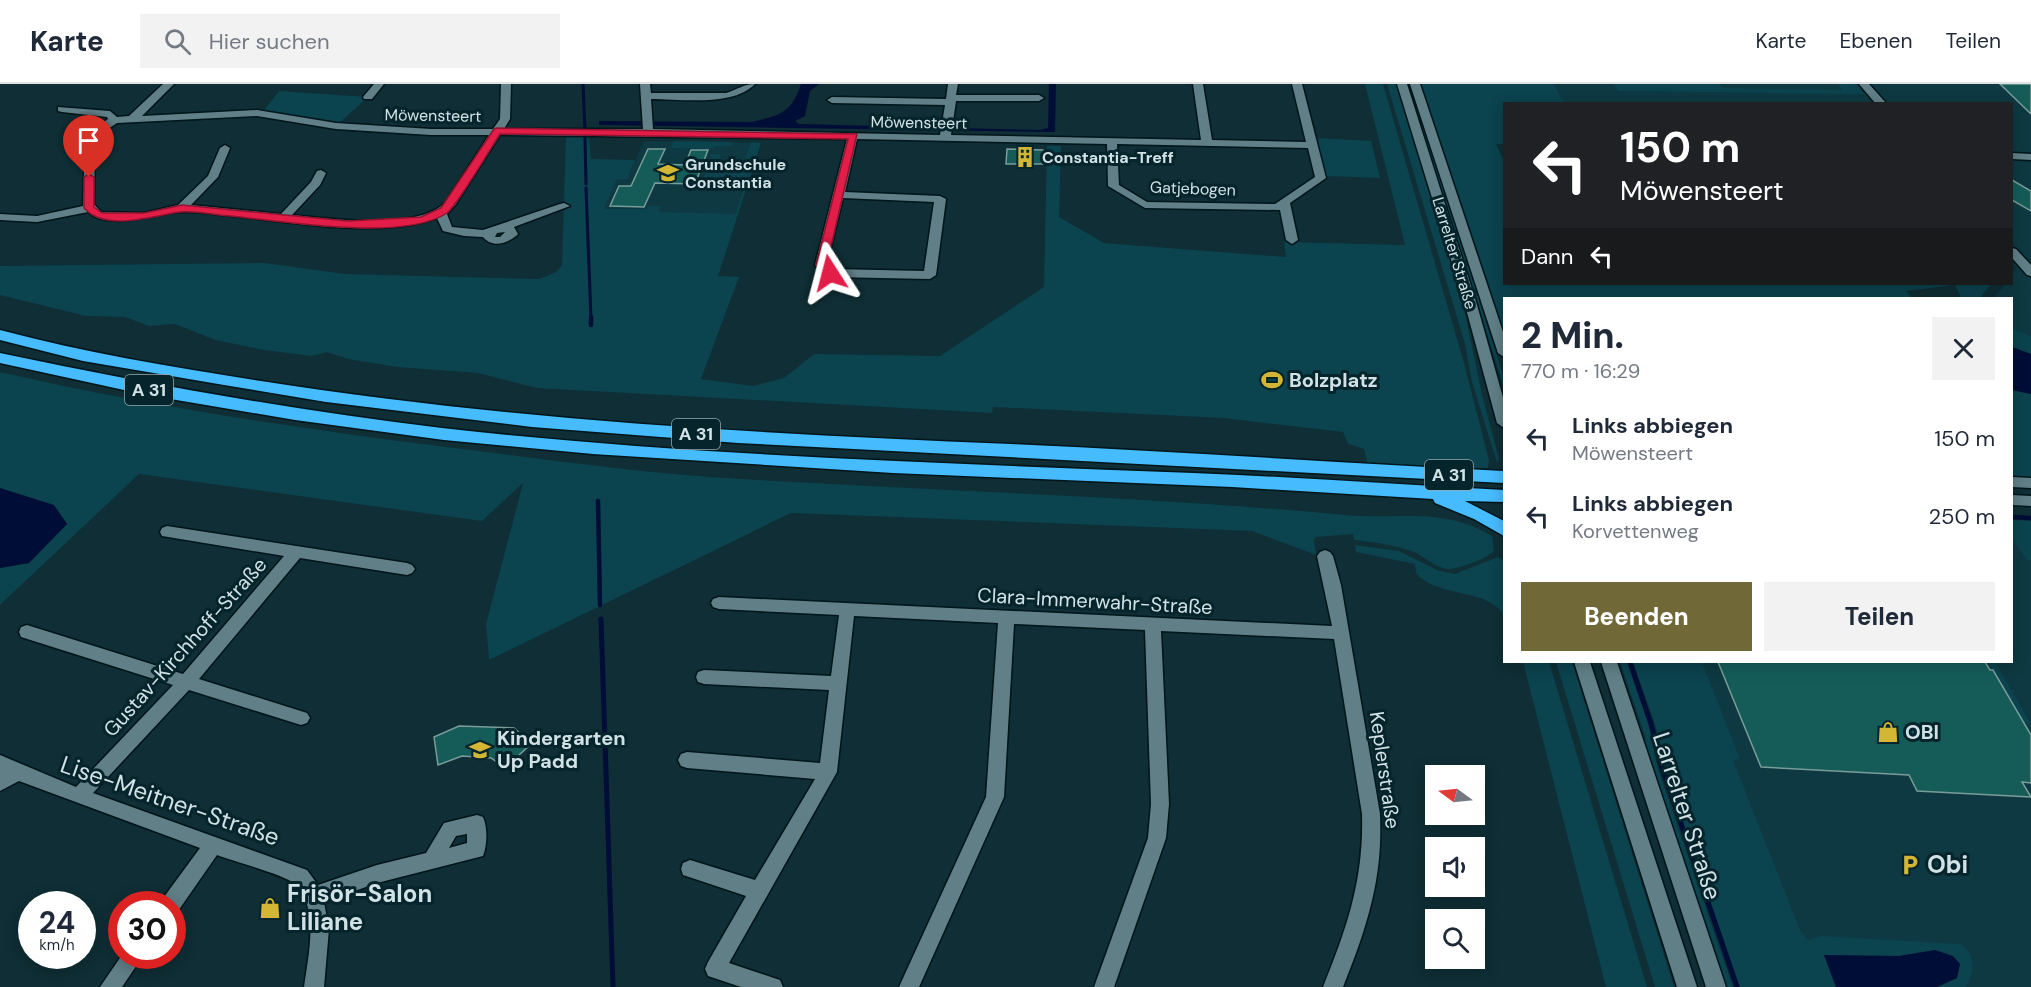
<!DOCTYPE html>
<html lang="de">
<meta charset="utf-8">
<style>
:root{--surface:#fff;--page:#f2f2f3;--text:#1f2937;--muted:#747a83;--line:#e0e1e3;--accent:#706836}
body{margin:0;font-family:"DM Sans",sans-serif;background:var(--page);color:var(--text);height:100vh;display:flex;flex-direction:column;font-size:22px;white-space:nowrap}
*{box-sizing:border-box;margin:0}
p{font-size:20px;color:var(--muted)}
.icon{flex:none;width:33px;height:33px;fill:none;stroke:currentColor;stroke-width:2;stroke-linecap:round;stroke-linejoin:round}
.map{position:relative;flex:1;overflow:hidden}
.sheet{position:absolute;left:1503px;top:213px;width:510px;height:366px;display:flex;flex-direction:column;background:var(--surface);border-radius:0px;box-shadow:0 3px 15px #0003}
.sheet>*{flex:none}
.banner{position:absolute;left:1503px;top:18px;width:510px;height:183px;border-radius:0px;box-shadow:0 3px 15px #0003;background:#202124;color:#fff;overflow:hidden}
.needle{width:39px;rotate:285deg}
.controls{position:absolute;left:1425px;top:681px;display:grid;gap:12px}
.controls a{display:grid;place-items:center;width:60px;height:60px;border-radius:0px;background:var(--surface);box-shadow:0 3px 15px #0003;font-size:30px}
.speed{position:absolute;left:18px;top:807px;display:flex;gap:12px;font-size:30px;font-weight:700;text-align:center}
.speed>*{display:grid;place-content:center;width:78px;height:78px;border-radius:50%;background:var(--surface);box-shadow:0 3px 15px #0003;line-height:1}
.speed small{font-size:15px;font-weight:400}
.speed .limit{border:9px solid #d22;background:#fff;color:#111}
.pin{position:absolute;display:grid;place-items:center;width:51px;height:51px;color:#fff;margin:-62px -26px;border-radius:50% 50% 50% 0;rotate:-45deg;box-shadow:0 0 6px #0007}
.pin .icon{rotate:45deg}
.me{position:absolute;width:66px;margin:-33px;rotate:351deg;stroke-linejoin:round;filter:drop-shadow(0 0 4px #0008)}
.turn{display:flex;align-items:center;gap:21px;height:126px;padding:0 18px;font-size:27px}
.turn .icon{width:78px;height:78px;stroke-width:2.5}
.turn b{display:block;font-size:42px;line-height:51px}
.then{display:flex;align-items:center;height:57px;padding:0 18px;background:#0003;gap:12px;font-size:22px}
.round{display:grid;place-items:center;flex:none;width:63px;height:63px;border-radius:0px;background:var(--page)}
.overview{display:flex;align-items:center;justify-content:space-between;height:102px;padding:0 18px}
h1{font-size:36px;font-weight:800;line-height:45px}
.primary-button{display:flex;gap:12px;margin-top:auto;padding:12px 18px}
.primary-button a{flex:1;height:69px;border-radius:0px;background:var(--accent);color:#fff;font-size:24px;font-weight:800;line-height:69px;text-align:center}
.primary-button a+a{background:var(--page);color:var(--text)}
ul{padding:0;list-style:none}
li{display:flex;align-items:center;gap:18px;height:78px;padding:0 18px}
li div{flex:1}
li b{display:block;font-size:22px}
li em{font-style:normal}
header{display:flex;align-items:center;gap:36px;box-sizing:border-box;height:84px;padding:0 30px;background:var(--surface);border-bottom:2px solid var(--line)}
header strong{font-size:28px}
nav{display:flex;gap:33px;margin-inline-start:auto;font-size:21px}
.search{width:420px;height:54px;background:var(--page);display:flex;align-items:center;gap:15px;box-sizing:border-box;padding:0 21px;border-radius:0px;color:var(--muted);font-size:22px}
.map>svg:first-child{display:block}
</style>
<header>
<strong>Karte</strong>
<div class="search"><svg class="icon" aria-label="search" viewBox="0 0 24 24"><circle cx="10" cy="10" r="6"/><path d="M15 15l6 6"/></svg>Hier suchen</div>
<nav><a>Karte</a><a>Ebenen</a><a>Teilen</a></nav>
</header>
<div class="map">
<svg width="2031" height="903" viewBox="0 0 2031 903">
<rect width="100%" height="100%" fill="#0f2e35"/>
<path fill="#0e3942" d="M1554,0h477v252l-19,-8v-30h-18l11,-14h7v-9l4,-6 -4,-7v-158h-448z
M644,57l117,2 -43,133 -124,-3 -3,-114 44,1z
M2012,436l19,1v466h-277l-116,-325h374z"/>
<path fill="#0b434e" d="M1365,0h18l81,279 25,97 -1,8 -120,-2 -4,-17 -16,-5 -5,-12 -120,-14 -230,-11 -1,6 -455,-25 -59,-15 -81,-6 -49,-8 -21,-7 -15,4 -48,-6 -49,-10 -40,-16 -26,2 -24,-9 -39,-1 -86,-21v-29l265,-3 80,11 194,5 17,-7 6,-7 4,-128 -4,-5h26l3,27 44,1 -8,19h-10l-13,30h42l2,-3h13l-2,6 77,2 8,-26h-9v-3h-5v-3h-12l-1,3 -16,2 10,-33h10l-5,16h25l10,-28 10,1 -43,133 21,1 -38,102 52,7 31,-8 30,-24 126,2 104,-69 3,-141h14l-2,71 45,26 182,14 -2,-15 121,3z
M1387,0h10l64,210 21,101 17,64 -2,4 -25,-81 -7,-38z
M1421,0h133l10,19 -60,1v40h-8l8,18v122h487l-11,14h-21l2,-1 -6,-12 -49,6 6,7h-408v36z
M1613,0h107l3,4 119,2 -4,-6h17l9,10 -246,-3z
M279,7l89,6 -32,29 -74,-13z
M1420,40h3l81,254v9z
M1318,54l53,3 9,37 -56,-2z
M674,57l59,1 -1,4h-18l-1,3 -42,-1z
M2012,244l19,8v18l-19,-7z
M0,288c153,35 307,58 463,77 82,10 165,22 248,28 211,14 423,18 634,38 54,5 98,-9 147,21l2,15c-6,7 -37,19 -47,18 -12,-2 -22,-12 -33,-17 -20,-7 -40,-10 -60,-12l-1,-6 -36,3 -3,2 2,16 -64,-24 -461,-18 -302,147 -3,-36 37,-141 -41,38 -343,-47 -139,131v-37l29,-5 38,-39 -13,-18 -54,-18z
M2012,306l19,4v83l-19,-1z
M2012,436l19,1v39h-4l-15,-21z
M1355,461l44,6 38,19 18,4 43,-17 6,4v54c-18,-28 -66,-16 -88,-42l-1,-9 -59,-12z
M1523,578h26l98,325h-41z
M1556,578h16l102,325h-19z
M1620,578h7l22,63 8,41 76,221h-9l-74,-221 -5,-30z
M1633,578h69l38,97 -7,1 67,170 8,10 13,-4 139,8c17,10 14,29 6,43h-29l20,-9 -22,-28 -36,6 -75,-1 12,32h-96l-68,-196 -17,-67z
M1988,578h7l36,62 -7,-1z"/>
<path fill="#000d36" d="M801,0h18l-9,7 -5,25 -10,5 4,3 241,6 8,-2 1,-44h7l-1,48 -456,-7v-4l152,1c28,-6 41,-9 50,-38z
M2012,263l19,7v40l-19,-4z
M0,404l54,17 13,19 -38,39 -29,5z
M1935,866l18,6 7,8 -3,14 -20,9h-101l-12,-32 75,1z"/>
<g fill="none" stroke-linecap="round" stroke-linejoin="round">
<path stroke="#000d36" stroke-width="3" d="M583,0l2,46
M585,54l1,46
M586,104l5,131"/>
<path stroke="#000d36" stroke-width="4.5" d="M591,233v8
M598,417l2,104
M2012,433l19,1"/>
<path stroke="#000d36" stroke-width="5" d="M601,535l12,368
M1630,578l22,65 8,35 77,225"/>
</g>
<path fill="#155c59" stroke="#7a9c99" stroke-width="1.5" d="M2000,0h31v30z
M648,65h17l-7,15 27,1 6,-15h17l-13,34 -40,-1 -11,24 -34,-1 9,-20h12z
M1007,65l36,1v14h-37z
M2012,96l19,11v20l-19,-11z
M1718,578h267l5,8h3l38,65v48l-9,-1 9,15 -114,-6 -8,-16 -148,-8z
M459,642l55,2 17,16 -26,24 -14,-10 -29,-2 -24,9 -4,-28z"/>
<g fill="none" stroke-linecap="round" stroke-linejoin="round">
<defs>
<path id="street" d="M163,0h11l-32,32 115,-6 79,13 95,6h62l7,-10 1,-35h10l-1,35 -6,10h139l-3,-45h10l1,9h75c11,-3 17,-9 29,-9 -22,23 -74,15 -104,15l2,30 287,6 5,-30 -113,-2 -5,-3 5,-3 114,2 2,-15h10l-2,11h83l5,3 -5,3h-83l-5,34 250,5 -8,-56h10l9,56 94,2 -14,-58h10l24,94 -36,25 8,37 -6,4 -6,-4 -6,-30 -135,-2 -37,-22 -1,-42 -250,-5 -12,53 95,4 6,3 -10,76 -6,4 -100,-2 -15,-12 32,-126 -347,-4 -44,69 -9,10 5,13 31,3 77,-26 4,-1 6,3 -56,21 4,7 -2,2c-10,8 -24,12 -33,1l-19,-1 -21,-5 -6,-13c-61,21 -142,4 -205,-2 -16,-1 -35,-6 -51,-4 -24,1 -74,19 -93,0l-51,10 -37,-2v-6l37,2 46,-10 2,-65 6,-10 17,-12 -1,-2 -45,-5 -4,-1v-4l52,4 7,6 12,-1zM257,32l79,13 95,6h58l-43,67c-29,29 -114,17 -154,13l28,-30 6,-12 -5,-3 -4,1 -6,11 -30,32 -90,-9 27,-28 12,-29 -5,-3 -5,3 -12,28 -30,29 -34,8 -43,-1 -7,-8 1,-63 4,-6 18,-12zM1117,60l191,4 7,29 -40,27 -128,-2 -28,-17zM843,114l91,4 -10,69 -91,-2 -6,-5zM505,148l-5,5h-5l2,-4z
M374,0h10l-12,15h-8l-1,-2z
M1859,0h10l18,20h-11z
M2012,69l19,1v6l-19,-1z
M2012,164l4,1 15,16v11l-4,-1 -15,-17z
M167,442l240,37 5,2 3,4 -3,4 -5,2 -107,-17 -101,121 108,34 3,5 -3,5 -6,2 -112,-35 -96,103 214,77 11,15 59,-20 49,-12 18,-30 33,-8 6,2c5,11 4,29 0,39l-106,27 -53,19 5,27 -5,58h-20c4,-30 16,-79 -9,-103 -10,-9 -62,-23 -78,-29l-39,56 -6,2v-9h-10l2,-7 36,-49 -181,-67 -19,10v-36l76,32 97,-102 -152,-48 -2,-5 2,-5 6,-2 156,49 101,-118 -122,-20 -2,-4 2,-4zM467,750v9l-18,5 7,-12z
M1325,466l5,2 3,4 8,29 39,229c3,65 -13,113 -37,173h-20c24,-59 41,-108 39,-173l-28,-175 -173,-8 8,173 -3,34 -52,149h-20l54,-149 3,-34 -6,-174 -131,-6 -10,173 -85,190h-20l87,-190 12,-174 -144,-7 -17,156 -108,191 51,17 3,7h-42l-33,-11 -3,-7 3,-7 38,-66 -63,-21 -2,-6 2,-6 7,-3 65,20 60,-101 -128,-11 -6,-2 -3,-6 3,-6 6,-2 133,11 9,-73 -125,-6 -6,-2 -2,-5 2,-5 6,-2 127,6 8,-61 -120,-6 -6,-2 -2,-4 2,-4 6,-2 613,29 -15,-70 3,-4z
M122,871l21,1 -21,31h-22z"/>
<path id="secondary" d="M1397,0h10l70,221 27,96v27l-7,-5 -32,-118z
M1410,0h10l84,251v22l-6,-4z
M2012,393l19,1v10l-19,-1z
M2012,411l19,1v10l-19,-1z
M1574,578h16l107,325h-20z
M1601,578h16l109,325h-20z"/>
<path id="highway" d="M0,246c86,23 173,37 261,51 248,39 499,53 750,63 164,7 328,19 493,27v12l-766,-40 -206,-16 -206,-25 -102,-17 -141,-24 -83,-21z
M0,269c147,31 293,57 442,75 249,28 500,35 751,45 104,4 207,12 311,17v12l-39,-1 39,20v15l-30,-17 -39,-16 -2,-4 -201,-12 -339,-14 -300,-19 -149,-14 -149,-20 -148,-25 -147,-32z"/>
</defs>
<use href="#street" stroke="#01151a" stroke-width="3"/>
<use href="#secondary" stroke="#01151a" stroke-width="3"/>
<use href="#highway" stroke="#01151a" stroke-width="3"/>
<use href="#street" fill="#607f87" fill-rule="evenodd"/>
<use href="#secondary" fill="#607f87" fill-rule="evenodd"/>
<use href="#highway" fill="#46bcff" fill-rule="evenodd"/>
</g>
<path fill="#e11d48" stroke="#92132f" stroke-width="1.5" d="M497,44l360,6 -30,130 9,9 -9,2 -11,-10 32,-126 -348,-5c-9,14 -44,73 -53,79 -44,29 -165,8 -217,3 -16,-1 -35,-6 -50,-4 -29,4 -74,20 -96,-4v-31l5,-3 5,3v30l8,6h42l38,-8 166,16 73,-4 20,-9 53,-79z"/>
<defs>
<symbol id="building-bare" viewBox="-9 -9 18 18"><path d="M-4-6H4V6H1V3H-1V6H-4ZM-2.5-4.3h1.7v1.8h-1.7ZM.8-4.3h1.7v1.8H.8ZM-2.5-1h1.7V.8h-1.7ZM.8-1h1.7V.8H.8Z" fill="#d4b635" stroke="#05242b" stroke-width="2.5" paint-order="stroke"/></symbol>
<symbol id="school-bare" viewBox="-9 -9 18 18"><path d="M0-5L7-2L0 1L-7-2ZM-4 1L0 2.5L4 1V4Q0 6-4 4Z" fill="#d4b635" stroke="#05242b" stroke-width="2.5" paint-order="stroke"/></symbol>
<symbol id="stadium-bare" viewBox="-9 -9 18 18"><path d="M0-5a6.5 5 0 1 0 0 10a6.5 5 0 1 0 0-10ZM-3.5-1.8h7v3.6h-7Z" fill="#d4b635" stroke="#05242b" stroke-width="2.5" paint-order="stroke"/></symbol>
<symbol id="shop-bare" viewBox="-9 -9 18 18"><path d="M-5-2.5h2.3a2.7 3.5 0 0 1 5.4 0H5L5.5 6h-11ZM-1.5-2.5h3a1.5 2.3 0 0 0-3 0Z" fill="#d4b635" stroke="#05242b" stroke-width="2.5" paint-order="stroke"/></symbol>
<symbol id="parking-bare" viewBox="-9 -9 18 18"><path d="M-3.5-5.5H1a3.5 3.5 0 0 1 0 7H-1V5.5H-3.5ZM-1-3.4V-.6H.8a1.4 1.4 0 0 0 0-2.8Z" fill="#d4b635" stroke="#05242b" stroke-width="2.5" paint-order="stroke"/></symbol>
</defs>
<g fill-rule="evenodd">
<use href="#building-bare" x="1010" y="58" width="30" height="30"/>
<use href="#school-bare" x="653" y="74" width="30" height="30"/>
<use href="#stadium-bare" x="1257" y="281" width="30" height="30"/>
<use href="#shop-bare" x="1873" y="633" width="30" height="30"/>
<use href="#school-bare" x="465" y="651" width="30" height="30"/>
<use href="#parking-bare" x="1895" y="766" width="30" height="30"/>
<use href="#shop-bare" x="255" y="809" width="30" height="30"/>
</g>
<g text-anchor="middle" stroke-width="6" stroke-linejoin="round" paint-order="stroke">
<g font-size="16" fill="#d1e2e6" stroke="#05242b">
<text transform="translate(433 31) rotate(1)" y="6">Möwensteert</text>
<text transform="translate(919 38) rotate(1)" y="6">Möwensteert</text>
<text transform="translate(1193 104) rotate(2)" y="6">Gatjebogen</text>
<text transform="translate(1455 169) rotate(73)" y="6">Larrelter Straße</text>
</g>
<g font-size="16" font-weight="bold" fill="#d1e2e6" stroke="#05242b" text-anchor="start">
<text x="1042" y="79">Constantia-Treff</text>
<text x="685" y="86">Grundschule<tspan x="685" dy="18">Constantia</tspan></text>
</g>
<g fill="#05242b" stroke="#94a9ae" stroke-width="1.5">
<rect x="125" y="291" width="48" height="30" rx="4.5"/>
<rect x="672" y="335" width="48" height="30" rx="4.5"/>
<rect x="1425" y="376" width="48" height="30" rx="4.5"/>
</g>
<g font-size="18" font-weight="bold" fill="#d1e2e6">
<text x="149" y="312">A 31</text>
<text x="696" y="356">A 31</text>
<text x="1449" y="397">A 31</text>
</g>
<g font-size="20" font-weight="bold" fill="#d1e2e6" stroke="#05242b" text-anchor="start">
<text x="1289" y="303">Bolzplatz</text>
<text x="1905" y="655">OBI</text>
<text x="497" y="661">Kindergarten<tspan x="497" dy="23">Up Padd</tspan></text>
</g>
<g font-size="20" fill="#d1e2e6" stroke="#05242b">
<text transform="translate(1095 517) rotate(3)" y="7">Clara-Immerwahr-Straße</text>
<text transform="translate(185 563) rotate(-48)" y="7">Gustav-Kirchhoff-Straße</text>
<text transform="translate(1385 686) rotate(82)" y="7">Keplerstraße</text>
</g>
<g font-size="24" fill="#d1e2e6" stroke="#05242b">
<text transform="translate(170 717) rotate(19)" y="8">Lise-Meitner-Straße</text>
<text transform="translate(1687 732) rotate(72)" y="8">Larrelter Straße</text>
</g>
<g font-size="24" font-weight="bold" fill="#d1e2e6" stroke="#05242b" text-anchor="start">
<text x="1927" y="789">Obi</text>
<text x="287" y="818">Frisör-Salon<tspan x="287" dy="28">Liliane</tspan></text>
</g>
</g>
</svg>
<div class="controls">
<a><svg class="needle" viewBox="-14 -14 28 28"><path d="M0-13l5 13h-10z" fill="#e53935"/><path d="M0 13l5-13h-10z" fill="#747a83"/></svg></a>
<a><svg class="icon" aria-label="sound" viewBox="0 0 24 24"><path d="M4 9h4l5-4v14l-5-4H4zM17 9q2 3 0 6"/></svg></a>
<a><svg class="icon" aria-label="search" viewBox="0 0 24 24"><circle cx="10" cy="10" r="6"/><path d="M15 15l6 6"/></svg></a>
</div>
<div class="speed"><div>24<small>km/h</small></div><div class="limit">30</div></div>
<div class="pin" style="left:89px;top:93px;background:#d93025"><svg class="icon" aria-label="arrive" viewBox="0 0 24 24"><path d="M6 21V4h12l-3 4 3 4H6"/></svg></div>
<svg class="me" style="left:830px;top:189px" viewBox="-20 -20 40 40"><path d="M0-17L14 15 0 8-14 15z" fill="#e11d48" stroke="#fff" stroke-width="4"/></svg>
<div class="banner">
<div class="turn"><svg class="icon" aria-label="left" viewBox="0 0 24 24"><path d="M17 20v-9H6M10 6l-5 5 5 5"/></svg><div><b>150 m</b>Möwensteert</div></div>
<div class="then">Dann<svg class="icon" aria-label="left" viewBox="0 0 24 24"><path d="M17 20v-9H6M10 6l-5 5 5 5"/></svg></div>
</div>
<section class="sheet">
<div class="overview"><div><h1>2 Min.</h1><p>770 m · 16:29</p></div><a class="round"><svg class="icon" aria-label="close" viewBox="0 0 24 24"><path d="M6 6l12 12M18 6L6 18"/></svg></a></div>
<ul>
<li><svg class="icon" aria-label="left" viewBox="0 0 24 24"><path d="M17 20v-9H6M10 6l-5 5 5 5"/></svg><div><b>Links abbiegen</b><p>Möwensteert</p></div><em>150 m</em></li>
<li><svg class="icon" aria-label="left" viewBox="0 0 24 24"><path d="M17 20v-9H6M10 6l-5 5 5 5"/></svg><div><b>Links abbiegen</b><p>Korvettenweg</p></div><em>250 m</em></li>
</ul>
<div class="primary-button"><a>Beenden</a><a>Teilen</a></div>
</section>
</div>
